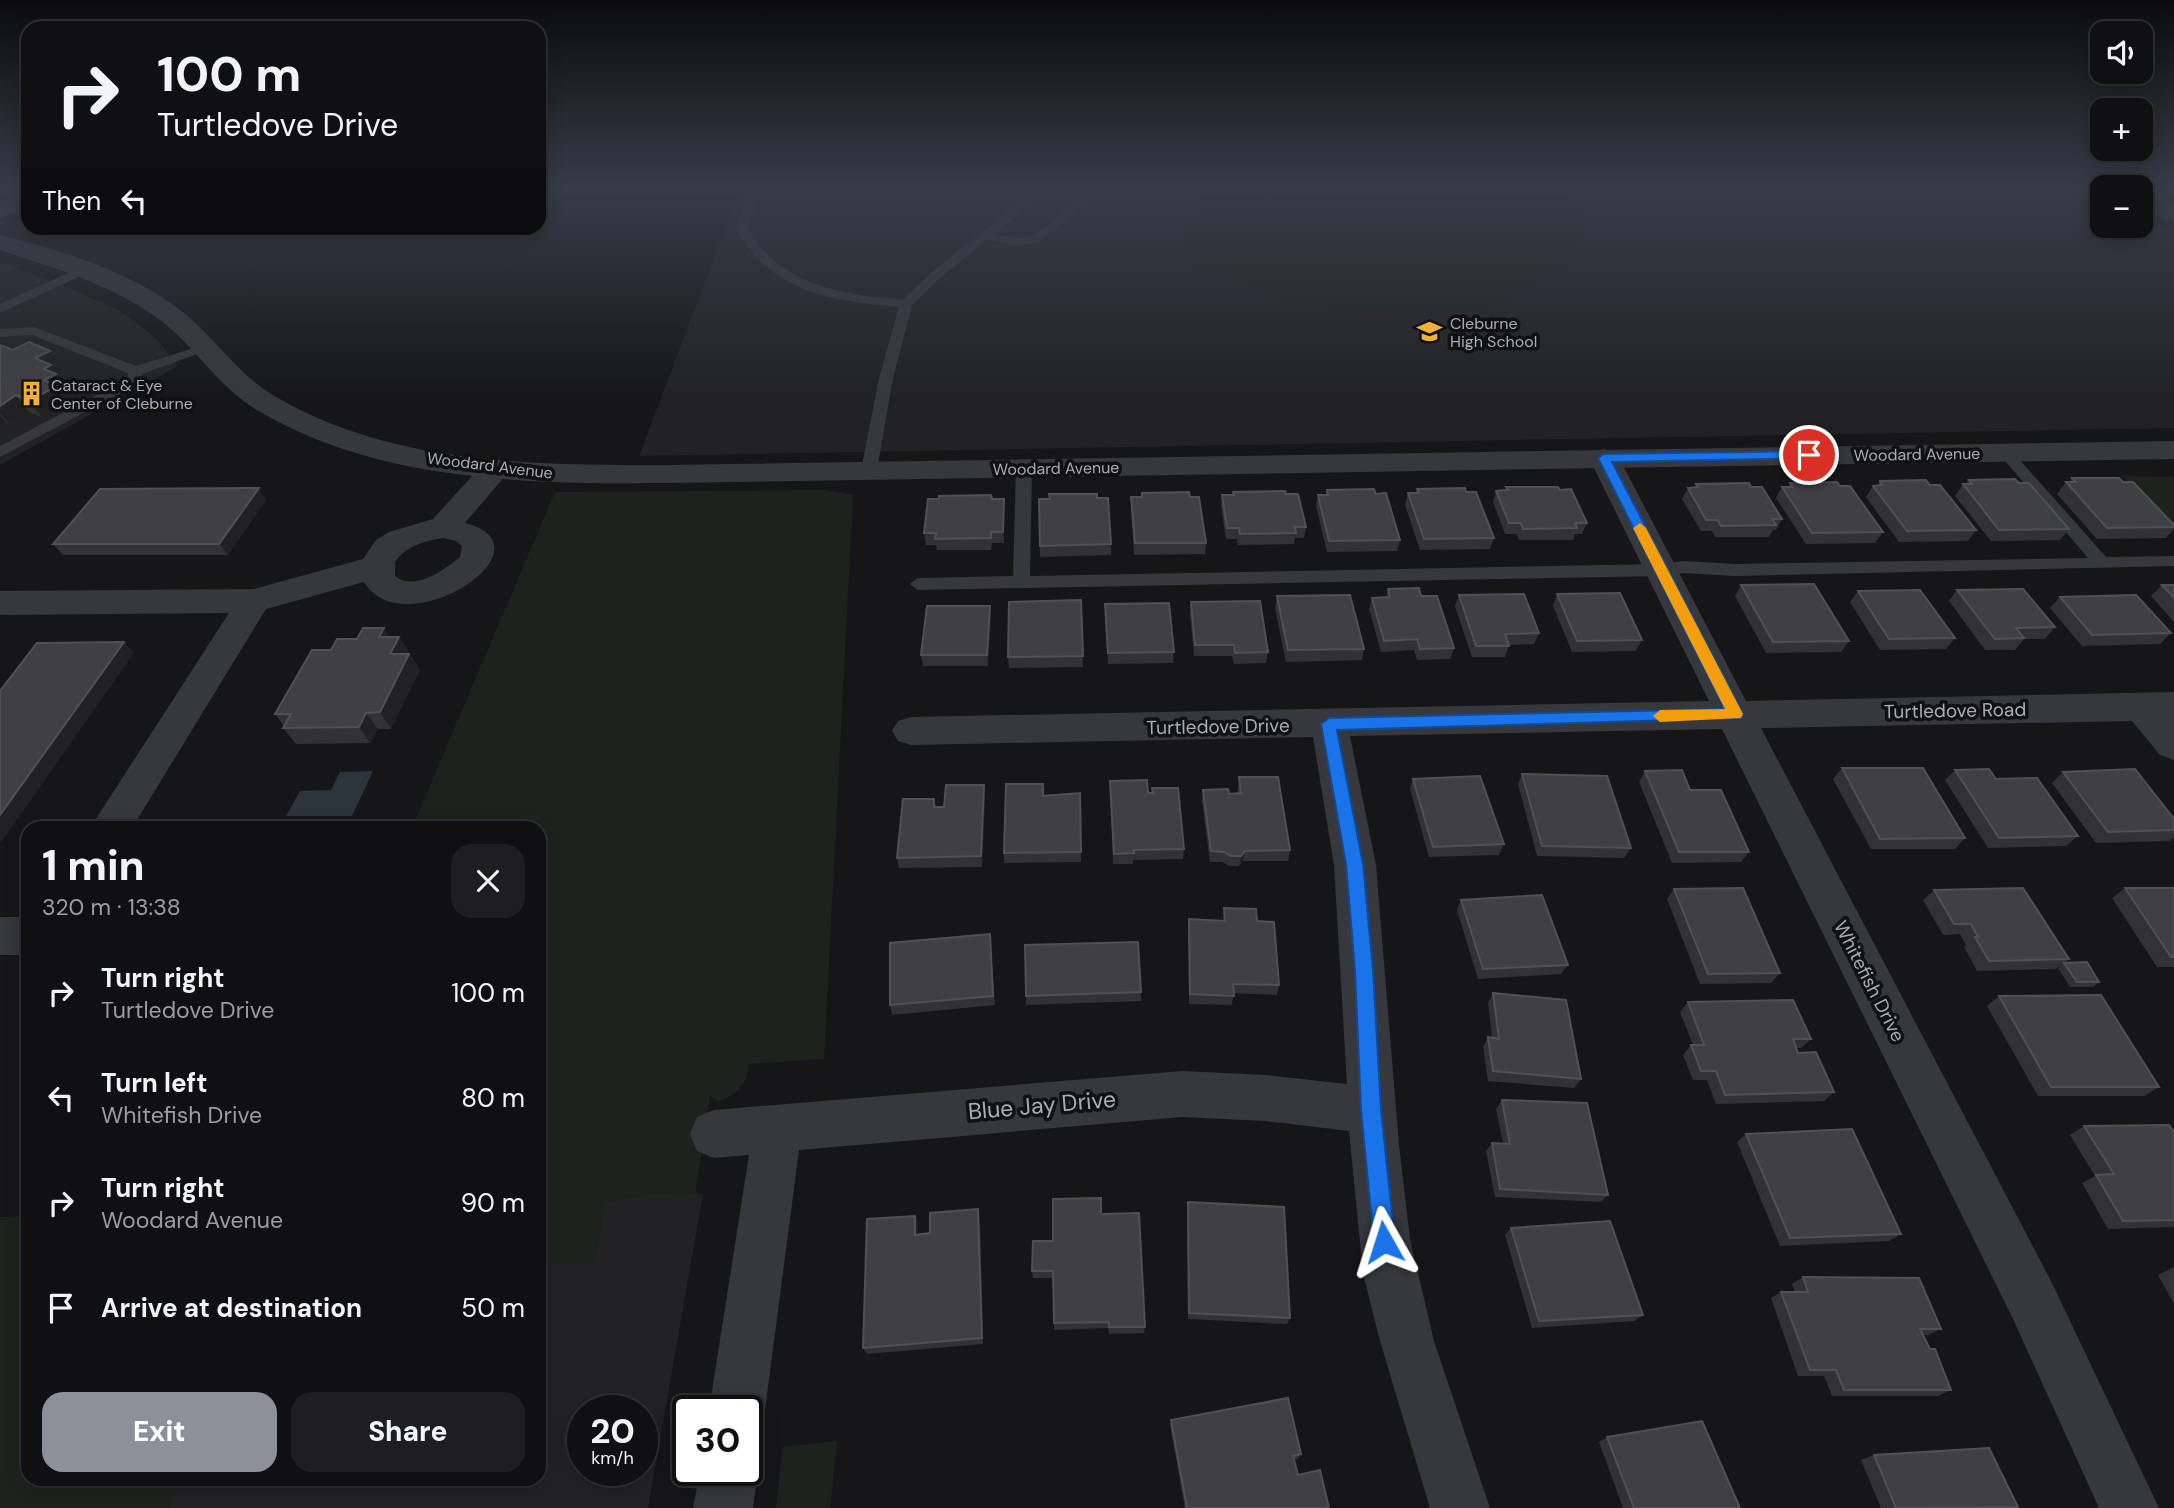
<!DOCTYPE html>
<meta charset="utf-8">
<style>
:root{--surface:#101012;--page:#1e1e20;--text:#f1f3f6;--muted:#9c9d9f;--line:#303032;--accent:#8c9099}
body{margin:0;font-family:"DM Sans",sans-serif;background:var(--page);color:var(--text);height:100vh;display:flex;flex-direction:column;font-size:26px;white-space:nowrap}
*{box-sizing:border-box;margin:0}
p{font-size:23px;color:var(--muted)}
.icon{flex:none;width:38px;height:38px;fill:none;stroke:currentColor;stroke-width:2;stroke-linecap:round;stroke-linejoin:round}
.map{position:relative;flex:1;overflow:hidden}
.details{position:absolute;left:21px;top:821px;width:525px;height:665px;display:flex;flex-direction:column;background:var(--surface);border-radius:21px;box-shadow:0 4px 18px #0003,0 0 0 2px var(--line)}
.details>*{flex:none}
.hud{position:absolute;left:21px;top:21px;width:525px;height:214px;border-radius:21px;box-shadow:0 4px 18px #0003,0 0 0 2px var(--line);background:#101012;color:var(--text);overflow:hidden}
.tools{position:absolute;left:2090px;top:21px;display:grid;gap:14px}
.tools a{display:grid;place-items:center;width:63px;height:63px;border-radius:14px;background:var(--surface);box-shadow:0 4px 18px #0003,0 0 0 2px var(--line);font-size:35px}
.speed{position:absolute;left:567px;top:1395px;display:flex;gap:14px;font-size:35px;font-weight:700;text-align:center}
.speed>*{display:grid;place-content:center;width:91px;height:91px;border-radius:50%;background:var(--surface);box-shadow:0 4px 18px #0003,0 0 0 2px var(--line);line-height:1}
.speed small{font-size:18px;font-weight:400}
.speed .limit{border:4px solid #111;border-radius:10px;background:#fff;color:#111}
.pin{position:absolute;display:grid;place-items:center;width:60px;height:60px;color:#fff;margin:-30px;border:4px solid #fff;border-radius:50%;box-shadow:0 2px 7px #0007}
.me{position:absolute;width:77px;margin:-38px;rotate:354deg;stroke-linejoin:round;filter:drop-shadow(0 0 5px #0008)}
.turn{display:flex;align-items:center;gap:24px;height:147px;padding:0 21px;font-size:32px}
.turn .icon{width:91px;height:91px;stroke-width:2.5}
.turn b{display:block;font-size:49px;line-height:60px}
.then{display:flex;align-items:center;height:66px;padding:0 21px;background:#0003;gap:14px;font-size:26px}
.round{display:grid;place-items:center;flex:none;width:74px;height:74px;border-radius:21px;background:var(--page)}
.summary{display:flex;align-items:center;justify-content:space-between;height:119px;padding:0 21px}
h1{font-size:42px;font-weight:800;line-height:52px}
.primary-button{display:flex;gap:14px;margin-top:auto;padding:14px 21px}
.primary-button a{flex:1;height:80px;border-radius:21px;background:var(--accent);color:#fff;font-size:28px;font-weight:800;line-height:80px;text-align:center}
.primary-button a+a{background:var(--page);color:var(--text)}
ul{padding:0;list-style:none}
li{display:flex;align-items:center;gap:21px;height:105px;padding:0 21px}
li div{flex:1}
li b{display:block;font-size:26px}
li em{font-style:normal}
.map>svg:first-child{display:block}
</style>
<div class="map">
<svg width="2174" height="1508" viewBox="0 0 2174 1508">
<rect width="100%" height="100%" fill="#161618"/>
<path fill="#222225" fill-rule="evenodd" d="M2102,188v38h38v-17l34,26v193l-1535,28 101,-267z
M0,262l72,27 48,22 36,27 22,28 -178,99z
M652,1193l51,1 -55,314h-480l12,-29h359v-216l56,-1 10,-60zM583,1410h59v60h-59z"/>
<path fill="#1c231d" d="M1209,189h325l49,17c5,36 -13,60 -43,77 -17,10 -36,19 -54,23 -90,21 -231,-6 -312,-50z
M2123,476l51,1v51z
M826,490l27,5 -29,564 -76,5c1,18 -12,33 -30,37l-8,-5 -15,99 -43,-2 -47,9 -10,60 -56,1v-435h-127l143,-336z
M28,1216v263h152l-12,29h-168v-291z
M837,1441l-7,67h-54l7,-61z"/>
<path fill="#2c353c" d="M373,771l-21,45h-66l14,-25 31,-1 9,-18z"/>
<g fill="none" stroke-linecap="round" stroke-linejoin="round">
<path fill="#37383d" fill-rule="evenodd" d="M749,188h12l-13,41c35,58 93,65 155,71l29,-28 105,-84h13l-55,46c11,2 22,6 33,3 28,-8 47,-49 79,-49l-69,55 -22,3 -28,-7 -48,39 -28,27 -19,73 -16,92 -8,5 -8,-5 18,-92 20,-71c-69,-6 -126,-14 -163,-78z
M83,266l6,4 -2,3 -87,40v-9z
M34,327l102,39 68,-21 7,4 -69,25 -4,10 -138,73v-11l127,-67 1,-6 -96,-38 -32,2v-8z
M2006,448l5,2 95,107 68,-1v10l-439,10 -52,-3 -22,3 -743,14 -8,-6 8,-6 95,-2 3,-108 8,-5 8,5 -2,108 631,-12 22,-3 52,3 353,-6 -87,-102 -3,-3 3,-3z"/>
<path fill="#37383d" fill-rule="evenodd" d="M1604,449l11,3 4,6 127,243 428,-9v68l-14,-5 -28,-34 -371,7 290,553 108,227h-60l-86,-189 -291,-590 -372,7 26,129 23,280 11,94 24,102 56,167h-60l-50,-167 -17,-68 -14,-142 -83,-10 -84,-4 -383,33 -34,260 -8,20 -10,4v-24h-38l40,-255 -35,3 -17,-7 -7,-17 7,-17 17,-7 468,-39 84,4 81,9 -13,-219 -21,-128 -402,8 -13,-4 -6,-10 6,-10 13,-4 798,-16 -120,-243 4,-6z
M496,460l11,2 4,7 -46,54c93,24 -61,125 -101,59l-98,27 -134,219h-42l139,-215 -229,2v-24l254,-2 109,-30 13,-19 13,-8 44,-13 52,-57zM443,538l13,3 6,5 -2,11c-15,13 -47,35 -65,19v-14c11,-16 29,-21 48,-24z
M0,917h28v38h-28z
M747,1448l11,22 -5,38h-60l7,-38h47z"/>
<path fill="#37383d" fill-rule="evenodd" d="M2140,188h14l20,16v18l-8,-2 -26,-20z
M0,235c62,15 134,38 184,78 33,27 56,64 94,85 118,68 260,67 392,67l1504,-24v18l-1504,24c-138,1 -291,0 -413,-73 -37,-22 -60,-60 -93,-87 -47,-37 -107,-54 -164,-73z"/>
<path fill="#45474d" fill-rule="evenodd" d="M28,192v15l-28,11v-16z"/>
</g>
<path fill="#323236" d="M0,345l62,22 -7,3 14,21 -6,3 7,8 -28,15 -13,-5 -19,13 -3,-2 -7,4z
M2072,478l51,4 51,43v4l-8,9 -69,1 -40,-45 9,-12h3z
M1969,480l50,3 50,46 -9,11 -69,1 -36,-45 8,-12h2z
M1880,481l50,4 46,45 -8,11 -69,1 -33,-45 7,-11h4z
M1790,483l93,49 -8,11 -69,1 -30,-46 6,-11h6z
M1696,484l55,3 31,32 -6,11h-3l-4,7h-54l-3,-6h-11l-19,-32 6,-11h7z
M1506,487l54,3 27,33 -5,11h-7l-2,6h-54l-2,-6h-12l-12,-32 3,-11h9z
M1417,489l49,3 28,46 -4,11 -70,1 -15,-45 3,-12h8z
M1327,490l49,4 24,46 -3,11 -70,1 -11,-46 2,-11h8z
M1233,492l53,2 20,33 -2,11h-9l-1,6 -56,1 -1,-6h-11l-5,-33 1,-11h11z
M1131,497h59l16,46 -1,11 -71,1 -3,-47z
M992,499l12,11v33h-12l-1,7h-54l-1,-5h-10l-2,-12z
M1039,499l72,45v11l-71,2z
M266,500l-38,55h-165l-10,-11z
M1741,585l108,56 -8,11 -75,1 -31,-57z
M2162,585h12v37l-23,-26z
M1388,589l33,7 33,52 -4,11 -33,1 -3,-10 -33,2 -12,-43 3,-11 14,-1z
M1957,590l98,37 -10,12h-21l-9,11h-30l-36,-49z
M1858,591l97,47 -9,11 -66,1 -30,-48z
M1557,594l85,46 -6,11 -64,1 -19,-46z
M1459,595l80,38 -5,11 -25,1 -4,12h-33l-17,-51z
M1277,596l87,53 -2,11 -76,2 -11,-54z
M2060,597l111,36 -11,11 -78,2 -32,-38z
M1081,600l2,67 -74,1 -1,-11z
M1191,602l77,50 -2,11 -32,1 -2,-8h-38l-4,-43z
M1105,604l69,48 -1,11 -65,1z
M991,617l-3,49h-65l-2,-11z
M399,637l21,33 -29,59h-13l-8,14 -74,1 -13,-16 1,-2 -9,-12 82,-75z
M1842,768l123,70 -10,11h-84l-38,-70z
M1955,770l123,66 -12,10 -78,2 -43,-68z
M1645,771l104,81 -8,10 -69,1 -33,-81z
M2063,772l111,47v18l-4,4 -74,2 -44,-60z
M1522,774l109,74 -7,10 -87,-2 -19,-72z
M1239,777l51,73 -2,11h-45l-4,5h-10l-7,-4h-12l-8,-61 1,-11 26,4h9v-6z
M1413,779l91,65 -5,11 -70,2 -19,-68z
M1110,781l38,12h4v-5l32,61 -1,10 -50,1v4h-20z
M984,785l1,10 -3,72 -83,1 -2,-10 37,-59 2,8h8z
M1080,793l1,69 -77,1v-10l39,-57z
M2125,888h49v79h-17l-45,-69z
M1674,889l106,84 -9,10 -71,1 -33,-85z
M1934,890l135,69 -13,10 -79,2 -13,-24 2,-2 -6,-11 -17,1 -20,-35z
M1461,900l107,65 -7,9 -83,5 -21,-69z
M1224,908l33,13 22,64 -2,10 -44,-2 -1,12 -43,-1 -1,-74 1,-11 34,2z
M990,934l5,71 -103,10 -2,-10z
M2064,963l35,19 -6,5h-23l-12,-19z
M1141,992v9l-115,4v-9z
M1493,993l88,86 -7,9 -86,-7 -5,-34 5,-10 4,1 -4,-35z
M1999,996l160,91 -15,9h-106l-51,-90z
M1688,1002l123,37 -10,9h-4l1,5 36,39 -10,9 -108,3 -9,-24h-14l-10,-25 8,-10h2l-13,-33z
M1502,1100l106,95 -7,7 -106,-5 -9,-46 6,-8h11l-7,-34z
M2084,1126l90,6v95l-66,2 -26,-46 13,-7 -25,-41z
M1746,1134l155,100 -12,7 -109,5 -43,-104z
M1188,1202l102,116 -3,6 -99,-5 -1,-109z
M1101,1214l44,113 -1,6 -35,1 -1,-6 -54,2 -1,-52h-20l-1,-7 21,-30z
M980,1217l3,127 -116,10 -4,-6 55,-125v11l12,-1z
M1511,1228l132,87 -9,6 -102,7 -27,-93z
M2174,1267v37l-16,-29z
M1803,1277l138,52 -13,6h-5l28,55 -13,6h-106l-8,-20h-26l-27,-78 10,-6h14l-3,-8z
M1171,1420l130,34 -3,5 -4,1 4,15 31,33h-144l-15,-82z
M1607,1437l133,71h-117l-24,-66z
M1874,1455l141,53h-134l-20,-48z"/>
<path fill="#212124" d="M50,351l12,16 -7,3 14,21 -6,3 7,8 -28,15 -13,-16 15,-21 -9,-22z
M16,395l13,17 -19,13 -10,-12v-7z
M0,415l7,8 -7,4z
M259,488l7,12 -38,55 -9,-11z
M1004,499v44l-1,-11z
M990,606l1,11 -3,49 -1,-11z
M384,628l10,16 -15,-7z
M399,637l21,33 -29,59 -11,-17 10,-58z
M124,642l10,11 -134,191v-29z
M366,713l12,16 -8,14 -11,-16z
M984,785l1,10 -3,72 -1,-11z
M1245,851l-2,10 -4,5 2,-10z
M978,1209l2,8 3,127 -1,-6z
M915,1216l3,7v19l-3,-7z"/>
<path fill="#3f3f44" stroke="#4f5156" stroke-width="2" d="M29,342l21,9 -15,7 16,7 -7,4 12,5 -12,6 13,6 -28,15 -13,-6 -16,11v-61l13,5z
M2072,478h47l4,4h10l41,43v2l-67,1 -41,-46h10z
M2015,479l4,4h10l40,46 -70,1 -36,-46h9l-3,-4z
M1926,480l4,5h10l36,45 -69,1 -34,-45 9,-1 -2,-4z
M1837,482l3,4h10l33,46 -71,1 -30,-46h11l-3,-4z
M1749,483l2,4h11l20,32h-10l4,6 -55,1 -3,-6h-12l-18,-32 10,-1 -2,-3z
M1506,487h52l2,3 11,-1 16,34h-12l2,5 -54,1 -2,-6h-12l-13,-32 12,-1z
M259,488l-40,56h-166l47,-55z
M1465,488l1,4h10l18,46 -70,1 -16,-46h11l-2,-4z
M1374,489l2,5 10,-1 14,47 -71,1 -11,-46h10l-1,-5z
M1285,491l1,3h12l8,33h-11l1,6 -56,1 -1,-6h-12l-5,-33h12l-1,-3z
M1189,492l1,5h9l7,46h-71l-4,-46h11v-4z
M1049,494h48v4h11l3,46 -71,2 -1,-47h11z
M991,495l1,4h12l-1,33h-12v6l-56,1 1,-6h-12l4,-34h11v-3z
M1814,584l35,57 -76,1 -32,-57z
M2162,585h12v13z
M1419,588l2,8h16l17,52 -34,1 -3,-10 -33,2 -12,-43 18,-1 -2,-8z
M2023,589l32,38 -39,1 8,10 -29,1 -38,-49z
M1920,590l35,48 -66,1 -31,-48z
M1620,593l22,47 -65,1 -20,-47z
M1524,594l15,39 -34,1 4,12h-33l-17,-51z
M1350,595l14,54 -76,1 -11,-54z
M2136,595l35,38 -79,2 -32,-38z
M1081,600l2,56 -75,1 1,-55z
M1260,601l8,51 -33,1 -1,-8h-39l-4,-43z
M1169,603l5,49 -66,1 -3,-49z
M927,606h63l-3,49h-66z
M363,628h21l-5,9h20l-9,17h19l-29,58 -14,1 -7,14 -76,1 8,-14h-16l37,-64h19l6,-11h20z
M124,642l-124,173v-124l37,-48z
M1842,768h81l42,70 -85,1z
M1989,769l7,10 41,-1 41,58 -79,2 -44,-68z
M2135,769l39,50v11l-66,2 -45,-60z
M1682,770l8,20h31l28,62h-70l-34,-81z
M1522,774l85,2 24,72 -89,-2z
M1480,776l24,68 -71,3 -20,-68z
M1239,777h39l12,73 -45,1 -4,5h-10l-7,-4 -13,-1 -8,-61 25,-1 1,5 12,-1z
M1147,780l1,13h5l-1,-5h26l6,61 -50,1v3l-20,1 -4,-73z
M1006,784h37v12l37,-3 1,59 -77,1z
M946,785h38l-3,71 -84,2 6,-59h31v8h10z
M1743,888l37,85 -72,1 -34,-85z
M2023,888l46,71 -80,2 -14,-24h3l-7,-13h-17l-20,-34z
M2125,888h49v69h-3z
M1542,895l26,70 -85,4 -22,-69z
M1224,908l32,1 1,12 17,1 5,63 -46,-1 1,12 -44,-2 -1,-75 36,2z
M990,934l3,62 -103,9v-62z
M1138,942l3,50 -115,4 -1,-51z
M2087,962l12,20h-22l-13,-19z
M1493,993l73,7 15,79 -88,-8 -5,-34 11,2z
M2101,995l58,92h-108l-52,-91z
M1793,1000l18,39h-18l5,14 18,-1 18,40 -109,3 -9,-24h-15l-10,-26h13l-16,-43z
M1502,1100l85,3 21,92 -108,-6 -8,-46 18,1z
M2169,1125l5,7v88l-51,1 -27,-46 18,-1 -30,-48z
M1852,1129l49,105 -111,4 -44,-104z
M1101,1198v16l38,-1 6,114h-36v-5l-55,1 -1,-52h-21l1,-30h20v-42z
M1188,1202l96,5 6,111 -101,-5z
M978,1209l4,129 -119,10 4,-129 48,-3v19l15,-2v-20z
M1610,1221l33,94 -104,6 -28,-93z
M1803,1277l116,1 22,51h-21l10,20h5l16,41h-107l-8,-20h-26l-29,-78h27z
M1288,1398l13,56 -8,2 5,19 22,-5 9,38h-142l-16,-88z
M1702,1421l38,87h-106l-27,-71z
M1989,1448l29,59 -122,1 -22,-53z"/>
<linearGradient id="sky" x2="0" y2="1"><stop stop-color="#0c0c0d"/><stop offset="0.47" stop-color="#363c48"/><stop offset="1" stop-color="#363c48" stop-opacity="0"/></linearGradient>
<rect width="2174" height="400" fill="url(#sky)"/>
<path fill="#1a73e8" stroke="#114b97" stroke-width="2" d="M1809,451l5,1v6l-202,4 131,252 -2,4 -404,12 26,134 10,106 8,140 14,132 -3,7 -8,4 -7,-4 -3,-7 -13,-132 -6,-140 -9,-106 -25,-140 8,-6 396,-9 -127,-251 6,-4z"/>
<path fill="#f59e0b" d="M1640,523l6,5 97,186 -2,4 -81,4 -7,-6 7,-6 65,-1 -92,-181z"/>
<defs>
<symbol id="school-bare" viewBox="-9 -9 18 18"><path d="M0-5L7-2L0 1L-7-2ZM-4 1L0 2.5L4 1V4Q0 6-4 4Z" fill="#f2b134" stroke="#111113" stroke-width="2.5" paint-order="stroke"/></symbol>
<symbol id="building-bare" viewBox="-9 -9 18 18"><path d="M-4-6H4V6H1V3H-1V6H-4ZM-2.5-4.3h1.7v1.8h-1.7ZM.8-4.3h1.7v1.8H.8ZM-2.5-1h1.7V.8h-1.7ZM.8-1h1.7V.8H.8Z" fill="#f2b134" stroke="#111113" stroke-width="2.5" paint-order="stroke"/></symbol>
</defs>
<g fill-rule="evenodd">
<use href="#school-bare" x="1412" y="314" width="35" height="35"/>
<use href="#building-bare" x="14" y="376" width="35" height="35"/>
</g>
<g text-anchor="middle" stroke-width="7" stroke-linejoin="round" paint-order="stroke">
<g font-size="16" fill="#a8adb8" stroke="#111113" text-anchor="start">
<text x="1450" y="329">Cleburne<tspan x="1450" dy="18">High School</tspan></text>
<text x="51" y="391">Cataract &amp; Eye<tspan x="51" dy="18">Center of Cleburne</tspan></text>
</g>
<g font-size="16" fill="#a8adb8" stroke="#111113">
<text transform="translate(1917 454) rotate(-1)" y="6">Woodard Avenue</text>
<text transform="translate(490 465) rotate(7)" y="6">Woodard Avenue</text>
<text transform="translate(1056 468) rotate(-1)" y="6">Woodard Avenue</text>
</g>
<g font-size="19" fill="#a8adb8" stroke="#111113">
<text transform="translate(1955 710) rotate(-1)" y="7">Turtledove Road</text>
<text transform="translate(1218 726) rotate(-1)" y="7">Turtledove Drive</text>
<text transform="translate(1870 981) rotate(63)" y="7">Whitefish Drive</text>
</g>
<g font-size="23" fill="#a8adb8" stroke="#111113">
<text transform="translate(1042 1105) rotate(-5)" y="8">Blue Jay Drive</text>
</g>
</g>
</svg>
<div class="tools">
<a><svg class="icon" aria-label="sound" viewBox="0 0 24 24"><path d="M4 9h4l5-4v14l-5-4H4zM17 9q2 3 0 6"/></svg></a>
<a>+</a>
<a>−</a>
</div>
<div class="speed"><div>20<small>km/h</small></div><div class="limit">30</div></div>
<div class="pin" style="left:1809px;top:455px;background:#d93025"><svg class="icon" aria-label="arrive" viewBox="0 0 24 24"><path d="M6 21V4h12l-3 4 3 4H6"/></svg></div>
<svg class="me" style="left:1384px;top:1242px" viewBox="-20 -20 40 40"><path d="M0-17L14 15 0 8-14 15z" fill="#1a73e8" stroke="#fff" stroke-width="4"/></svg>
<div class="hud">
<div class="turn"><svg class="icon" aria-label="right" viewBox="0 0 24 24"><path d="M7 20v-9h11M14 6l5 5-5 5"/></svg><div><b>100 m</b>Turtledove Drive</div></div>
<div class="then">Then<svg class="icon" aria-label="left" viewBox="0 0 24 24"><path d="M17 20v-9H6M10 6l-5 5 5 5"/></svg></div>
</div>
<section class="details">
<div class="summary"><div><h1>1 min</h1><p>320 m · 13:38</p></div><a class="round"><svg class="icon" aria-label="close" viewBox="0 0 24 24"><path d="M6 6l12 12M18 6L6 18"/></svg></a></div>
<ul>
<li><svg class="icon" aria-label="right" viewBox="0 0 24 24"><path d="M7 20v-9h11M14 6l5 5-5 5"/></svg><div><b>Turn right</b><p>Turtledove Drive</p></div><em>100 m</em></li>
<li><svg class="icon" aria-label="left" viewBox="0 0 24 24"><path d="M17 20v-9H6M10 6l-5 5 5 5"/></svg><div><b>Turn left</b><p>Whitefish Drive</p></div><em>80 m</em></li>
<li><svg class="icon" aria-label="right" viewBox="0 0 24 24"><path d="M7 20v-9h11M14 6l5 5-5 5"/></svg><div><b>Turn right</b><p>Woodard Avenue</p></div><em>90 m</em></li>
<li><svg class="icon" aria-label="arrive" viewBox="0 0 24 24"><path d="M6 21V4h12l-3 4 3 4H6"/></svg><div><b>Arrive at destination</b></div><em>50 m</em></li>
</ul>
<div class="primary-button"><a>Exit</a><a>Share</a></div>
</section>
</div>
